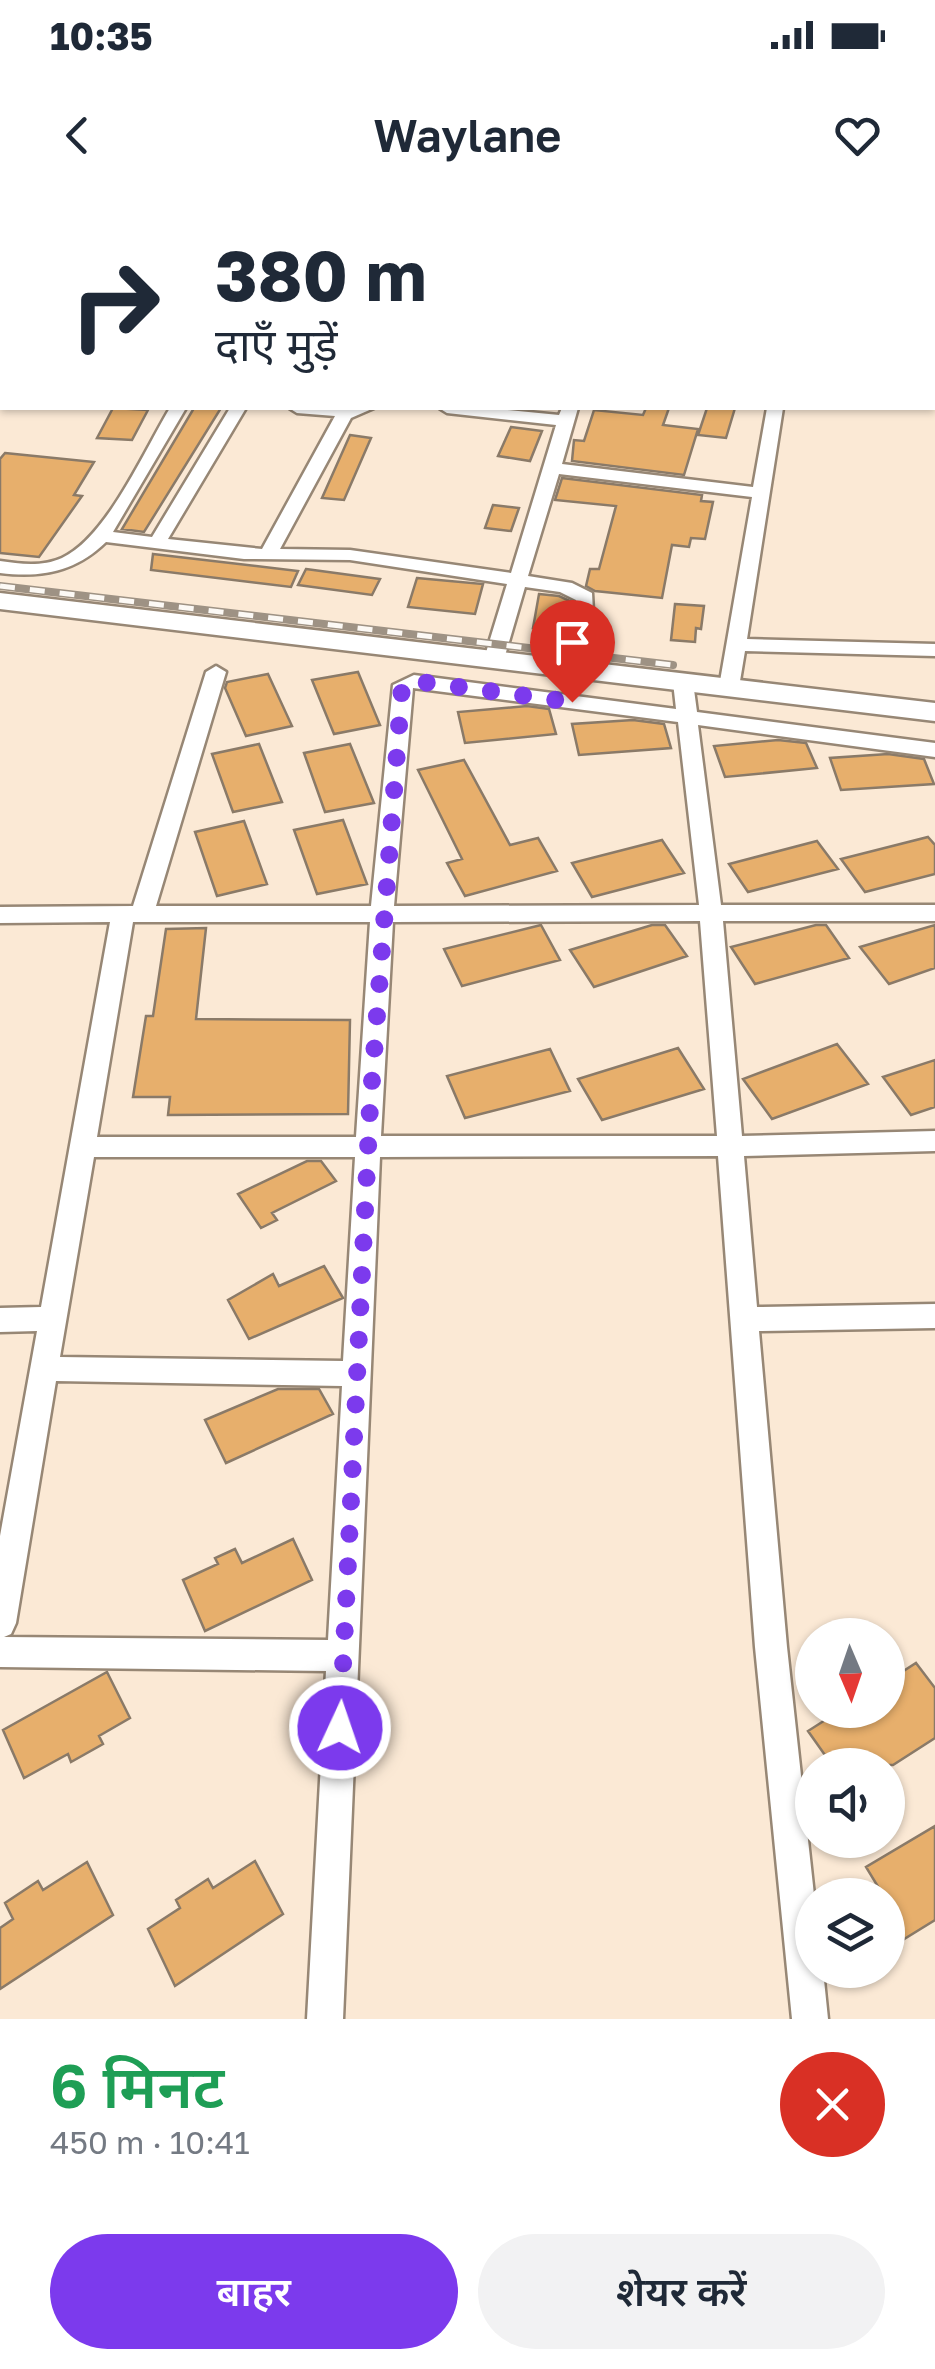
<!DOCTYPE html>
<html lang="hi">
<meta charset="utf-8">
<style>
:root{--surface:#fff;--page:#f2f2f3;--text:#1f2937;--muted:#747a83;--accent:#7c3aed}
body{margin:0;font-family:"Golos Text","Noto Sans Devanagari",sans-serif;background:var(--page);color:var(--text);height:100vh;display:flex;flex-direction:column;font-size:38px;white-space:nowrap}
*{box-sizing:border-box;margin:0}
p{font-size:32px;color:var(--muted)}
.icon{flex:none;width:55px;height:55px;fill:none;stroke:currentColor;stroke-width:2;stroke-linecap:round;stroke-linejoin:round}
.map{position:relative;height:1819px;overflow:hidden}
.sheet{display:flex;flex-direction:column;background:var(--surface);flex:1}
.sheet>*{flex:none}
.top-card{position:absolute;left:0px;top:0px;width:935px;height:210px;box-shadow:0 2px 8px #0004;background:#fff;color:var(--text);overflow:hidden}
.needle{width:65px;rotate:178deg}
.controls{position:absolute;left:795px;top:1418px;display:grid;gap:20px}
.controls a{display:grid;place-items:center;width:110px;height:110px;border-radius:50%;background:var(--surface);box-shadow:0 2px 8px #0004;font-size:50px}
.pin{position:absolute;display:grid;place-items:center;width:85px;height:85px;color:#fff;margin:-102px -42px;border-radius:50% 50% 50% 0;rotate:-45deg;box-shadow:0 0 10px #0007}
.pin .icon{rotate:45deg}
.me{position:absolute;width:110px;margin:-55px;rotate:3deg;stroke-linejoin:round;filter:drop-shadow(0 0 8px #0008)}
.turn{display:flex;align-items:center;gap:35px;height:210px;padding:0 50px;font-size:45px}
.turn .icon{width:130px;height:130px;stroke-width:2.5}
.turn b{display:block;font-size:70px;line-height:85px}
.round{display:grid;place-items:center;flex:none;width:105px;height:105px;border-radius:52px;background:var(--page)}
.overview{display:flex;align-items:center;justify-content:space-between;height:170px;padding:0 50px}
h1{font-size:60px;font-weight:600;line-height:75px;color:#1e9e55}
.button{display:flex;gap:20px;margin-top:auto;padding:20px 50px}
.button a{flex:1;height:115px;border-radius:60px;background:var(--accent);color:#fff;font-size:40px;font-weight:600;line-height:115px;text-align:center}
.button a+a{background:var(--page);color:var(--text)}
.status{display:flex;justify-content:space-between;align-items:center;height:70px;padding:0 50px;background:var(--surface);direction:ltr}
.status svg{height:28px;fill:currentColor}
header{display:flex;justify-content:space-between;align-items:center;height:130px;padding:0 50px;background:var(--surface);font-size:45px;font-weight:600}
.map>svg:first-child{display:block}
</style>
<div class="status"><b>10:35</b><svg viewBox="0 0 49 12"><path d="M0 12V9h3v3zM5 12V6h3v6zM10 12V3h3v9zM15 12V0h3v12zM26 1h20v11H26zM47 4h2v5h-2z"/></svg></div>
<header><svg class="icon" aria-label="back" viewBox="0 0 24 24"><path d="M15 5l-7 7 7 7"/></svg>Waylane<svg class="icon" aria-label="heart" viewBox="0 0 24 24"><path d="M12 20l-8-8c-3-5 5-10 8-4 3-6 11-1 8 4z"/></svg></header>
<div class="map">
<svg width="935" height="1819" viewBox="0 0 935 1819">
<rect width="100%" height="100%" fill="#fbe9d5"/>
<path fill="#e7af6c" stroke="#8a7a68" stroke-width="2.5" d="M113,208l35,2 -16,30 -35,-2z
M194,208h27l-77,124 -22,-3z
M646,208h23l-6,17 35,4 -14,46 -112,-14 2,-21 10,1 10,-31 49,5z
M707,208h28l-9,30 -28,-3z
M511,227l31,4 -12,30 -32,-5z
M350,235l21,3 -27,62 -22,-2z
M5,253l89,9 -20,33 8,1 -43,61 -39,-4v-94z
M562,278l140,17 -1,6 12,1 -8,37 -14,-1 -2,9 -17,-2 -10,53 -67,-7 -9,-5 4,-17h9l17,-63 -61,-6z
M493,305l26,3 -8,23 -26,-3z
M153,354l145,17 -7,16 -140,-17z
M306,369l74,10 -8,16 -74,-10z
M417,378l66,6 -8,30 -67,-7z
M539,394l20,2 13,6 -2,29 -37,-3z
M675,404l29,2 -3,23 -5,-1 -1,14 -24,-2z
M358,472l22,53 -46,9 -22,-54z
M268,474l24,52 -46,10 -21,-48 2,-6z
M527,506l22,3 7,25 -91,9 -7,-31z
M633,520l31,4 7,24 -92,7 -7,-31z
M778,540l28,3 11,25 -92,9 -11,-31z
M259,544l23,58 -49,10 -21,-58z
M350,544l24,59 -49,9 -21,-59z
M888,554l36,5 10,25 -93,6 -11,-32z
M464,560l46,85 28,-7 19,33 -92,25 -18,-33 15,-4 -44,-89z
M343,620l24,64 -50,10 -23,-64z
M244,621l23,63 -50,12 -22,-64z
M928,637l7,8v29l-70,18 -24,-33z
M662,640l22,33 -92,24 -20,-34z
M817,641l21,28 -90,23 -19,-28z
M541,725l19,35 -98,26 -18,-37z
M652,725h13l22,31 -93,31 -24,-37z
M816,725h10l23,33 -94,26 -24,-37z
M935,725v43l-46,16 -29,-37z
M206,728l-10,91 154,1 -2,94 -180,1 2,-18h-37l13,-81h7l13,-87z
M837,844l31,40 -96,35 -29,-40z
M678,848l26,41 -102,31 -24,-41z
M550,849l20,42 -105,27 -18,-42z
M935,860v47l-24,8 -28,-38z
M307,961h14l15,20 -64,32 5,7 -16,8 -23,-34z
M324,1066l19,32 -94,41 -21,-39 45,-26 6,12z
M278,1189h41l14,25 -107,49 -21,-43z
M293,1339l19,41 -107,51 -22,-51 35,-16 -3,-6 20,-9 7,14z
M916,1463l19,25v50l-42,27h-61l-24,-34 33,-21h47v-29z
M107,1472l23,46 -31,18 4,8 -32,18 -3,-8 -44,24 -21,-48z
M935,1626v94l-47,29v-54h-5l-17,-28z
M255,1661l28,53 -108,72 -27,-57 32,-21 -4,-8 32,-21 5,9z
M87,1662l26,53 -113,74v-61l13,-9 -8,-16 33,-22 5,9z"/>
<g fill="none" stroke-linecap="round" stroke-linejoin="round">
<defs>
<path id="street" d="M170,208h16l-73,124 39,5 78,-129h16l-78,131 94,10 73,-133 -38,-3 -8,-5h85l-23,10 -71,131 70,1 161,23 45,-148 -109,-12 -8,-5h49l71,7 3,-7h16l-16,56 191,23 14,-79h16l-36,231 188,5v12l-190,-5 -6,36 -10,6 -7,-2 -3,-4 33,-190 -193,-23 -31,102 44,7 20,10 2,38 -10,6 -10,-6 2,-31 -16,-8 -35,-5 -21,72 -10,6 -10,-6 23,-75 -157,-24 -106,-1 -138,-17c-31,30 -64,36 -106,31v-12c20,3 42,6 62,-3 45,-21 82,-107 108,-150z
M216,466l10,6 -70,234h215l22,-221 21,-10 262,34 -3,-27 10,-6 10,6 4,30 238,31v14l-237,-32 23,180h214v16h-212l19,215 193,-5v20l-191,5 13,151 178,-3v24l-176,3 28,316 27,248 -2,75h11l5,49h-36l-37,-372 -37,-491 -338,1 -37,862h-36l19,-348 -326,-4v-131l37,-205 -37,1v-24l41,-1 69,-385 -110,1v-16l133,-1 73,-234zM413,488l265,34 21,183 -305,1zM700,721l17,215h-336l12,-214zM133,722h237l-14,215h-259zM94,957h261l-12,204 -283,-4zM56,1181l286,5 -14,254 -324,-3 7,-3 5,-11z"/>
<path id="secondary" d="M0,393l935,110v18l-935,-112z"/>
</defs>
<use href="#street" stroke="#978775" stroke-width="5"/>
<use href="#secondary" stroke="#978775" stroke-width="5"/>
<path stroke="#968a7c" stroke-width="2.5" stroke-dasharray="4 4" stroke-linecap="butt" d="M852,2l68,-2"/>
<use href="#street" fill="#fff" fill-rule="evenodd"/>
<use href="#secondary" fill="#fff" fill-rule="evenodd"/>
<defs>
<path id="rail" d="M0,386l673,79"/>
</defs>
<use href="#rail" stroke="#9e9284" stroke-width="8"/>
<use href="#rail" stroke="#fcf9f5" stroke-width="5" stroke-dasharray="15" stroke-linecap="butt"/>
</g>
<g fill="none" stroke-linecap="round" stroke-linejoin="round">
<path stroke="#7c3aed" stroke-width="18" stroke-dasharray="0 32.4" d="M340,1528l30,-621 32,-420 12,-6 158,21"/>
</g>
</svg>
<div class="controls">
<a><svg class="needle" viewBox="-14 -14 28 28"><path d="M0-13l5 13h-10z" fill="#e53935"/><path d="M0 13l5-13h-10z" fill="#747a83"/></svg></a>
<a><svg class="icon" aria-label="sound" viewBox="0 0 24 24"><path d="M4 9h4l5-4v14l-5-4H4zM17 9q2 3 0 6"/></svg></a>
<a><svg class="icon" aria-label="layers" viewBox="0 0 24 24"><path d="M12 4l9 5-9 5-9-5zM3 14l9 5 9-5"/></svg></a>
</div>
<div class="pin" style="left:572px;top:502px;background:#d93025"><svg class="icon" aria-label="arrive" viewBox="0 0 24 24"><path d="M6 21V4h12l-3 4 3 4H6"/></svg></div>
<svg class="me" style="left:340px;top:1528px" viewBox="-20 -20 40 40"><circle r="17" fill="#7c3aed" stroke="#fff" stroke-width="3"/><path d="M0-11L8 9 0 5-8 9z" fill="#fff"/></svg>
<div class="top-card">
<div class="turn"><svg class="icon" aria-label="right" viewBox="0 0 24 24"><path d="M7 20v-9h11M14 6l5 5-5 5"/></svg><div><b>380 m</b>दाएँ मुड़ें</div></div>
</div>
</div>
<section class="sheet">
<div class="overview"><div><h1>6 मिनट</h1><p>450 m · 10:41</p></div><a class="round" style="background:#d93025;color:#fff"><svg class="icon" aria-label="close" viewBox="0 0 24 24"><path d="M6 6l12 12M18 6L6 18"/></svg></a></div>
<div class="button"><a>बाहर</a><a>शेयर करें</a></div>
</section>
